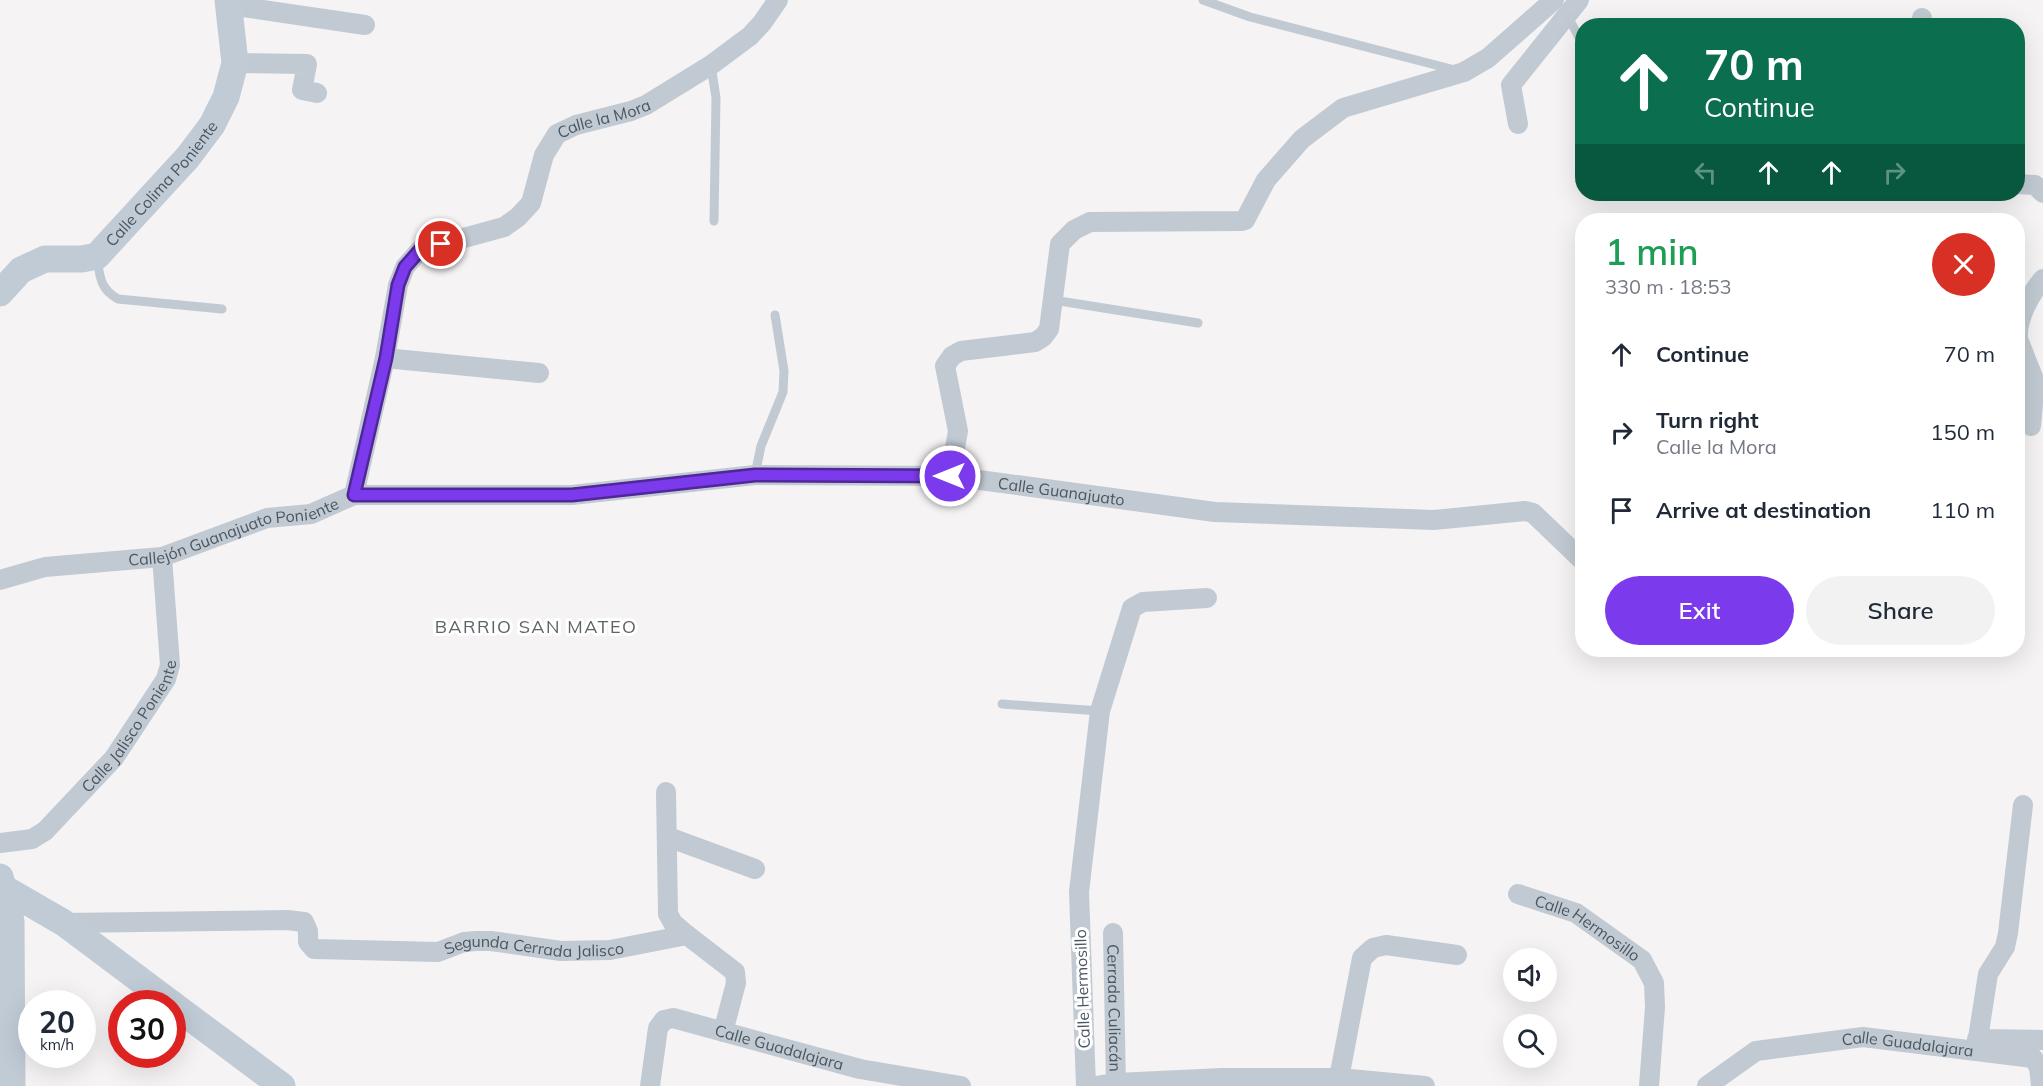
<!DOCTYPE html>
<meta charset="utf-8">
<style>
:root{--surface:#fff;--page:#f2f2f3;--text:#1f2937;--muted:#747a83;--accent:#7c3aed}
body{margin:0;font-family:Mulish,sans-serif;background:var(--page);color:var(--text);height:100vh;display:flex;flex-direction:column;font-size:22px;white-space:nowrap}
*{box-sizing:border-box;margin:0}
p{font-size:20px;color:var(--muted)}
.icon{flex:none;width:33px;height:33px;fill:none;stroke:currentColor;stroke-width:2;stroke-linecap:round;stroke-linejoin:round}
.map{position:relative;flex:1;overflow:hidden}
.panel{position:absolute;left:1575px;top:213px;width:450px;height:444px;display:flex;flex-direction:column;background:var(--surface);border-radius:24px;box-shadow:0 6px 24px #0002}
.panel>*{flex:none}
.hud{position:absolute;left:1575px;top:18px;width:450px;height:183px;border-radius:24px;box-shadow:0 6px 24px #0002;background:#0b6e4f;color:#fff;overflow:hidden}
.buttons{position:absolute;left:1503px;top:948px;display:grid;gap:12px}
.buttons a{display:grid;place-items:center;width:54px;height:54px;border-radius:50%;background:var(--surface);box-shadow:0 6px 24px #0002;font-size:30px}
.speed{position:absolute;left:18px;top:990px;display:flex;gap:12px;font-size:30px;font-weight:700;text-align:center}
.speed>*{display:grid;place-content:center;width:78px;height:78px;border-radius:50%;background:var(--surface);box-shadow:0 6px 24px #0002;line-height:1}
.speed small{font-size:15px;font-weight:400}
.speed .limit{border:9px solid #d22;background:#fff;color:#111}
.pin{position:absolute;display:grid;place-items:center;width:51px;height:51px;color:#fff;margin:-26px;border:3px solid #fff;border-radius:50%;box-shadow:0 2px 6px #0007}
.me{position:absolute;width:66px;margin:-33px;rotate:270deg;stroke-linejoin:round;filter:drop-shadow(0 0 4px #0008)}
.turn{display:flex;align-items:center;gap:21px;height:126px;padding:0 30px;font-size:27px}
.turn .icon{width:78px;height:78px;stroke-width:2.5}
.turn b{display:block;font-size:42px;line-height:51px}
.lanes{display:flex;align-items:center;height:57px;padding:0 30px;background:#0003;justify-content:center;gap:30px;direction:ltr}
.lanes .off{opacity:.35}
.round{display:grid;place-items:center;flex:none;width:63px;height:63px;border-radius:32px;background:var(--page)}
.overview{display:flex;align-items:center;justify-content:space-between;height:102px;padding:0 30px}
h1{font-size:36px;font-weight:600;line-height:45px;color:#1e9e55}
.cta{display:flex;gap:12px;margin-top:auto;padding:12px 30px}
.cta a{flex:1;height:69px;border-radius:36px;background:var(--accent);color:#fff;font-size:24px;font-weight:600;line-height:69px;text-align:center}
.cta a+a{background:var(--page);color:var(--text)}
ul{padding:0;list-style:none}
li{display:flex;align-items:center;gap:18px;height:78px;padding:0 30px}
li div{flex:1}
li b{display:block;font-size:22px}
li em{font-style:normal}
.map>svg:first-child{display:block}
</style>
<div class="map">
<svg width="2043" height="1086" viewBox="0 0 2043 1086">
<rect width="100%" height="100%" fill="#f5f3f3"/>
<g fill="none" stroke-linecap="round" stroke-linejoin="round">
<path stroke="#c1cad2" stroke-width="9" d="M1203,0l47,17 205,53
M1567,15l15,28
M711,65l5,33 -2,123
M97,258c3,19 3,31 21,41l104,10
M1053,300l145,23
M755,475l6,-29 22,-54 1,-21 -9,-56
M1002,704l98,7"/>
<g stroke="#c1cad2" stroke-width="20">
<path d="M229,5l136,20"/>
<path d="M1921,26l1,-8"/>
<path d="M235,63l72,1 -5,26 15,3"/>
<path d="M1518,124l-7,-39 68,-85"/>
<path d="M2018,184l17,1 8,8"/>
<path d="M2018,335c0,-19 13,-42 25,-56"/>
<path d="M2018,339l17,43 -4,44"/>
<path d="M385,358l154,15"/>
<path d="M950,476l8,-45 -13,-65 7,-10 9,-5 74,-9 8,-5 6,-8 11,-85 14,-14 16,-8 151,-1 4,-1 21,-40 36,-41 41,-31 121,-36 24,-14 66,-58"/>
<path id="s1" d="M354,495l31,-137 13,-73 7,-18 15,-17 84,-23 14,-10 13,-14 13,-48 13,-21 19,-9 55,-14 15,-6 65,-40 39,-29 12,-13 16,-23"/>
<path id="s2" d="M0,580l45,-13 117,-10 105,-39 44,-4 43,-19h218l183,-20 195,1 265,36 219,8 91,-9 8,2 49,47"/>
<path d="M666,792l2,122 5,9 14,12"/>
<path d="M668,837l87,32"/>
<path id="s3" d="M0,843l32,-4 13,-8 69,-73 52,-79 4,-14 -8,-108"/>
<path id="s4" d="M1518,894l58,19 66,47 12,23 1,24 -6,79"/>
<path id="s5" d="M64,923l223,-3 17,2 4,9v11l6,7 124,3 26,-10 12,-1h15l70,10 49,-1 77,-15 48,37 1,11 -13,49"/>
<path id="s6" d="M1113,933l3,153"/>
<path d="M1977,1039l66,1"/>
<path d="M1976,1051l57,7 6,9 2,19"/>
<path d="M1339,1078l23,-120 11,-10 13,-3 71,10"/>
<path id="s7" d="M650,1086l8,-58 6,-8 9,-2 187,51 101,17"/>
<path d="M1086,1086l-7,-194 21,-181 32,-103 11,-6 64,-4"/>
<path d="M1097,1086l19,-3 106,-5h117l86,8"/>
<path id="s8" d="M1707,1086l49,-35 107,-14 113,14 12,-77 17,-27 3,-14 15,-128"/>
</g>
<g stroke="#c1cbd6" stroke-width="27">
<path id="s9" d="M0,293l21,-23 24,-11h37l15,-3 91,-99 24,-32 14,-28 9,-34 -7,-63"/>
<path d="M0,877l9,31 2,14 1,164"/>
<path d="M0,886l64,37 108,81"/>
<path d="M172,1004l110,82"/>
</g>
</g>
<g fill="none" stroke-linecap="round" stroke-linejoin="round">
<defs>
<path id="route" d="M441,244l-21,6 -15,17 -7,18 -12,73 -32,137h218l183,-20 195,1"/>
</defs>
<use href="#route" stroke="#51269a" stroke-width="15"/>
<use href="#route" stroke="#7c3aed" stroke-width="10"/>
</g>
<g text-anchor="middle" stroke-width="6" stroke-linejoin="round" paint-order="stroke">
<g font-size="16" fill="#4a5661" stroke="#fff">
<text dy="6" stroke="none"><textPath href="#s1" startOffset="504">Calle la Mora</textPath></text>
<text dy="6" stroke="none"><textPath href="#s9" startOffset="207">Calle Colima Poniente</textPath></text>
<text dy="6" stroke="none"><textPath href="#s2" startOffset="1077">Calle Guanajuato</textPath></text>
<text dy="6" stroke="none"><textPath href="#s2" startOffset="240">Callejón Guanajuato Poniente</textPath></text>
<text dy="6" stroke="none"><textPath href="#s3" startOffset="183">Calle Jalisco Poniente</textPath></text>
<text dy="6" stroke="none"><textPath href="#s4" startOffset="78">Calle Hermosillo</textPath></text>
<text dy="6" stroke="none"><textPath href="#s5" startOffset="492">Segunda Cerrada Jalisco</textPath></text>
<text transform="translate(1082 989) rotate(-92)" y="6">Calle Hermosillo</text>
<text dy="6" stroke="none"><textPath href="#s6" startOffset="75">Cerrada Culiacán</textPath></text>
<text dy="6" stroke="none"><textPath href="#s8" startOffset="213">Calle Guadalajara</textPath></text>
<text dy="6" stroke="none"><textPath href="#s7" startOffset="188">Calle Guadalajara</textPath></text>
</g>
<g font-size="18" letter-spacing="1.5" fill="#5f6368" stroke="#fff">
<text x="536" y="633">BARRIO SAN MATEO</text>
</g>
</g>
</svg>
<div class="buttons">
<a><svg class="icon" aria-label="sound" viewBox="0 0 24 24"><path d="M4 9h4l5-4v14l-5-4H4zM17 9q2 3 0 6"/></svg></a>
<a><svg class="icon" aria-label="search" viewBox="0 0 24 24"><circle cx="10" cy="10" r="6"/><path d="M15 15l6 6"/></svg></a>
</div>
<div class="speed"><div>20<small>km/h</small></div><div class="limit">30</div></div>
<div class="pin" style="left:441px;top:244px;background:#d93025"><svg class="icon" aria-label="arrive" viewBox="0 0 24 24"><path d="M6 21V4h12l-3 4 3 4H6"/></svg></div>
<svg class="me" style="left:950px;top:476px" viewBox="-20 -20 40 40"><circle r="17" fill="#7c3aed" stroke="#fff" stroke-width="3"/><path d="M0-11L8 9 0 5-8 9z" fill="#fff"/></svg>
<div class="hud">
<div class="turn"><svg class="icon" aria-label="ahead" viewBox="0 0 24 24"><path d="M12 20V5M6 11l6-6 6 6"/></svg><div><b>70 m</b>Continue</div></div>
<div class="lanes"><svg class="icon off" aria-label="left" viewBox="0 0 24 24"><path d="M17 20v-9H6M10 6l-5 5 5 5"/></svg><svg class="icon" aria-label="ahead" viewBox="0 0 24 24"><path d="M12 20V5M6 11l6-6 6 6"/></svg><svg class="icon" aria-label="ahead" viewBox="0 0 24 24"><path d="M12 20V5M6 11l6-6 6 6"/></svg><svg class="icon off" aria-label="right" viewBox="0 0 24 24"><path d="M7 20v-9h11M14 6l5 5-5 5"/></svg></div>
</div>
<section class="panel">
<div class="overview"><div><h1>1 min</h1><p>330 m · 18:53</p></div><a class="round" style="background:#d93025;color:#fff"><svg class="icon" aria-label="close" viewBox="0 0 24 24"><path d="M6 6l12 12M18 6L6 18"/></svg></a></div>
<ul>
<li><svg class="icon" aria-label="ahead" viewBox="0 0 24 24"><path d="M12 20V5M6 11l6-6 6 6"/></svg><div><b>Continue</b></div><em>70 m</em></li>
<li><svg class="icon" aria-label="right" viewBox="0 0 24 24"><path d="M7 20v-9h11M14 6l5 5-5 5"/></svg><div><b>Turn right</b><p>Calle la Mora</p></div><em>150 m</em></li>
<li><svg class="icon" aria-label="arrive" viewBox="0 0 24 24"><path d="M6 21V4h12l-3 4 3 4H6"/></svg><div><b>Arrive at destination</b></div><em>110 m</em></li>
</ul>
<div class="cta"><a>Exit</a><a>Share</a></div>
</section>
</div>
